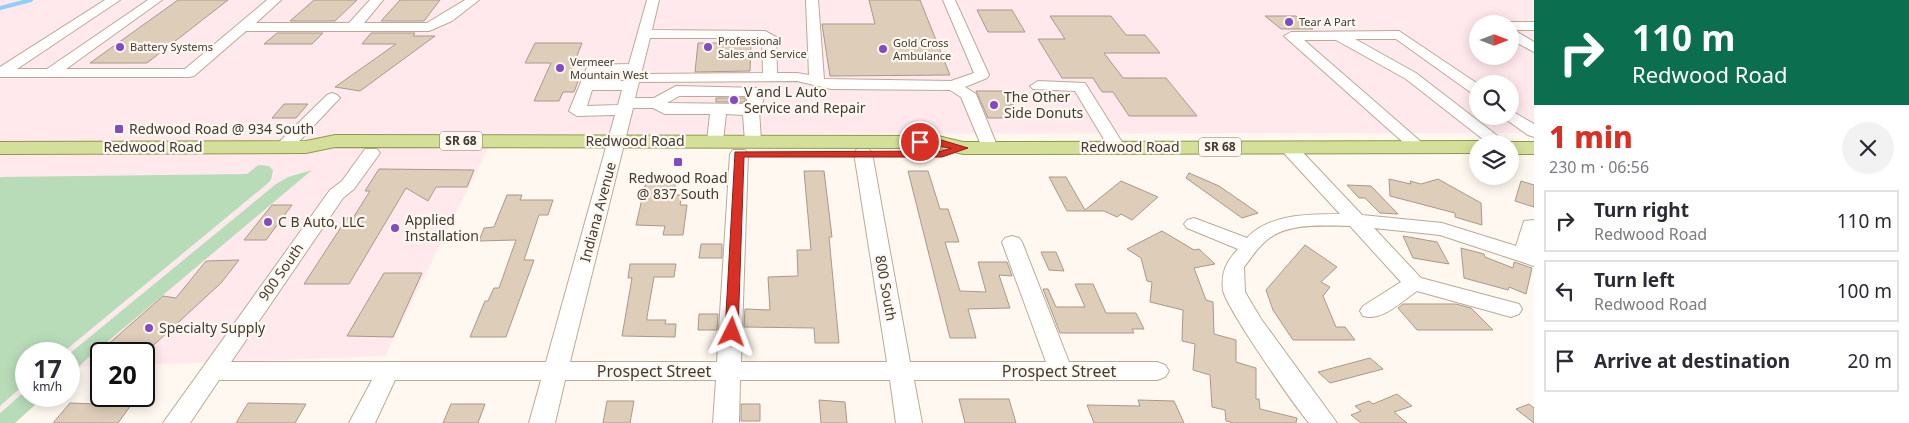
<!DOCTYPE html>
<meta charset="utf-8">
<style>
:root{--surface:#fff;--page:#f2f2f3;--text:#2b2b33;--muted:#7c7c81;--line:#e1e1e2;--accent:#d93025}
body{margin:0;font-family:"Noto Sans",sans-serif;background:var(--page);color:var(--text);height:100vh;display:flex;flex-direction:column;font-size:19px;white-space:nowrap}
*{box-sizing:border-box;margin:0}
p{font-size:16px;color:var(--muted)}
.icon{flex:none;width:28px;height:28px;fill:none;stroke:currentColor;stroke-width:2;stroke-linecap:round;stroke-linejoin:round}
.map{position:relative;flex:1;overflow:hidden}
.sheet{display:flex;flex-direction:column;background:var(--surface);width:375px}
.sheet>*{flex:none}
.guide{background:#0b6e4f;color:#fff;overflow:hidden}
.needle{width:32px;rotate:90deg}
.controls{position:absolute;left:1469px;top:15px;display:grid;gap:10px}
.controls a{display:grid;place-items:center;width:50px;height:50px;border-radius:50%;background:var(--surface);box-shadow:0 2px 12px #0003;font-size:25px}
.speed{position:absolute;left:15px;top:342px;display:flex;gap:10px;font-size:25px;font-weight:700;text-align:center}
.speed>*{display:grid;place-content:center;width:65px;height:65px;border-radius:50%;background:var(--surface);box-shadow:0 2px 12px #0003;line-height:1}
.speed small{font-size:12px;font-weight:400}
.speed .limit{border:2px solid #111;border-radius:8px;background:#fff;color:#111}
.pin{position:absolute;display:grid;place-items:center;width:42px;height:42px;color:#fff;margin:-21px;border:2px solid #fff;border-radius:50%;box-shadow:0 1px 5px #0007}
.me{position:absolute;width:55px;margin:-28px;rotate:3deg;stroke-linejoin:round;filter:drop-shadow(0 0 4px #0008)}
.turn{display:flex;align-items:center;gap:18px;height:105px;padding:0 15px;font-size:22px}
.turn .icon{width:65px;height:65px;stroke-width:2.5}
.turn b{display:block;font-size:35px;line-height:42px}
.round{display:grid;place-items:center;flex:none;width:52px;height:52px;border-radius:26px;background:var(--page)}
.headline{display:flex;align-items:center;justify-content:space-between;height:85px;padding:0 15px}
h1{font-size:30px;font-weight:800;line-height:38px;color:var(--accent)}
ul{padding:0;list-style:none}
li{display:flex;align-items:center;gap:15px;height:62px;margin:0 10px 8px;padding:0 5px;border:2px solid var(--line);border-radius:0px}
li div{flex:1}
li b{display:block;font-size:19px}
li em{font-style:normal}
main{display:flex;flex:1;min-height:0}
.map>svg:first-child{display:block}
</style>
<main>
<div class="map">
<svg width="1534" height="423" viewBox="0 0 1534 423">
<rect width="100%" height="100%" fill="#fff8f0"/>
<path fill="#ffe9ec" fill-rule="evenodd" d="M0,0h1534v133l-1039,1 -110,222 -241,9v-11h-43v12l-32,2v-14h-43v35l-26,23zM1478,24h32v32h-32zM1478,84h32v32h-32z"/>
<path fill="#b8dcb8" d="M258,165l11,1 4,4 -2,10 -4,4 -206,170h-35v29l-26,23v-229l247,-3z
M312,170l-224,188 -19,18v-22l207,-170 12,-7z
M26,390v6h19l-30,27h-15v-10z"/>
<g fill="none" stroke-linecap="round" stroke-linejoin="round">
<path stroke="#92cef5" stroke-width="4" d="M0,8l31,-8"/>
</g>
<path fill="#decdb9" stroke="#a99986" d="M178,0h50l-81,63h-57z
M314,0h43l-22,21h-45z
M400,0h40l-16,21h-43z
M869,0h51l30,75 -120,1 -8,-52h53z
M977,10h35l13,22h-37z
M1050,16h61l15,19h19l15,18h-56l19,25h43l31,38h-68l-16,-24h-11l-9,-14h-31l-24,-39h27z
M1265,16h31l17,13h-32z
M277,33h46l-11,11h-48z
M371,33h44l-2,3h22l-75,55 -25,-4 61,-43h-34z
M535,43h47l-12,30h11l-7,19h-11l-4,9h-25l17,-38h-26z
M698,43h53l-1,28 -55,1z
M976,91h32l6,13 -7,2 6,12h-25z
M716,98h29v4h-29z
M284,104h24l-12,14h-24z
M379,169l95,1 -7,17h-31l-8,14 -22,-13 -57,96h-45l43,-66h6l17,-27h-5z
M804,171h20l8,66h-3l10,106h-24l-1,-15 -70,-1 1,-18 25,1 -2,-33 30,-1 -1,-26h14z
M908,171h20l12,38h8l11,33h-14l15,49 26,1 -8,-30h29l5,14 -13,-1 11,33 -42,1 8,29h-26z
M1189,173l30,13 39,27 -16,5 -56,-40z
M647,177h30l-4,18h9l-2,10h7l-4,30h-20l2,-9 -29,-1z
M1049,177h17l19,33 36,-29 37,16 -26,23 -11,-6 -4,3 -13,-6h-37z
M1389,179l22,5 -1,-3 11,3 17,-5 43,24 1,22 -27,-8v-4l-65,-17z
M1521,181l13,4v22l-19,-6z
M1347,185l24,1 27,28 -18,-1 -15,-15h-6z
M507,195h15l-2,5h33l-5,15h-9l-15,45h10l-28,77h-36l15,-36h3l6,-13h5l17,-48 -37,1 5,-13 10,-1z
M272,205h20l-26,35h-22z
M1162,231l32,19 5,-1 16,15 -21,4 12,32 7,2 1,32 22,6v22l20,6v31h3l1,10 37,9 -1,5h-62l-8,-2 -1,-11 -13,-3 -2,-32 -17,-5 2,-26 -13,-3 1,-31 -33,-8 2,-20 -5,-1 -6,-23 -14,-9z
M1403,236l34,6 12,22 -36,-6z
M701,244h21v14h-23z
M1305,245l32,22 -16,15 9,5 -7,9 13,31h9l10,13h-62l-20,-30 -7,-20z
M1461,248l23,6 1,3 28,11 1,-6 18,6 -6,26 -17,-7 -1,3 -44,-12z
M1041,252h15l8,19 -15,-1z
M239,260l-18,23 -77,71h-47l66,-58 13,2 30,-37z
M630,264h46l-2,13h-20l-7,40v3h19l-1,4h11l-1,13 -53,-1 10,-58h-4z
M384,273h38l-29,64 -46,-1z
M1075,284h18l13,29h30l8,16h-12l2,4h-74l-17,-44h5l8,18h29z
M1403,304h53l15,4 22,22h-76l-19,-22z
M699,314h19l-1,16h-19z
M1370,358l13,11 -53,14 -12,-11z
M1397,394l15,12 -18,6 13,11h-46l-10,-8 10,-4 -6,-5 14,-5 4,3z
M959,399h50l7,24h-51z
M819,400l26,2 2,21h-26z
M1138,400l36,1 10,22h-90l-7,-18 53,1z
M97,401h37l-16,22h-65l17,-20 25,1z
M607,401h27l-4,22h-27z
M248,403l58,1 -11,19h-59z
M451,404h34l-7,19h-35z
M741,404h19v17h-19z
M1529,404l5,4v15l-18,-14z"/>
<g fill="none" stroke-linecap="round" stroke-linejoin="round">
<defs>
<path id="minor" d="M105,0h15l-103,69h30l101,-69h14l-96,69h119l82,-69h14l-25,23h93l21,-23h13l-19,23h63l38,-23h14l-27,21 -23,10h-183l-52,45 -5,1h-189v-10z
M647,0h12l-7,30 113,1 11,6 1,36h20l12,2 -3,-75h12l6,79 127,2 23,-8 -31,-73h12l34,75 -2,3 -22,9 11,7 22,54 -2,4h-12l-23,-55 -11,-7 -119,-1 -34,-8 -158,1 -4,16h19l22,-12 84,2c5,6 4,16 -1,22l2,31 -2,4h-12l-2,-4 -2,-26 -17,-1 -3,27 -2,4h-12l-2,-4 3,-27h-45l-12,-6h-20l-63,254h147l13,-208 3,-4h12l3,4 -7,208h146l-33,-209 3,-4h12l3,4 38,209h136l-44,-120 3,-4 7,-2 7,2 3,4 47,120h88l8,3 4,6 -4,6 -8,3h-243l8,43h-26l-6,-43h-150l-1,43h-26l3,-43h-151l-10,43h-26l12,-43h-146l-20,43h-26l23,-43h-153l-29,43h-27l167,-233 12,-9 23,-32h12l3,4 -26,36 -11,9 -112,164h315l69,-247 -38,1 -8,-5 19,-46 41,-1zM650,38h109l3,1 1,34 -122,1zM599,72h28l-3,9h-29zM592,90h30l-4,15 -31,1zM679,96h68v8l-80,-1z
M1510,22h24v8h-20l20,12v10l-24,-13v-15h-5z
M1399,31l79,53v11l-5,-1 -77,-55h-41l61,34 92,71h-19l-83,-65 -70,-39h-32l123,107 -2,4h-12l-129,-115 7,-4z
M1038,81l47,2 40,64 -2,4h-12l-36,-60 -42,-2 -3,-3z
M332,93l5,2 3,3 -3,3 -47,50h-12l-2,-4 2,-4 49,-48z
M1510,110l24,14v13l-6,-2 -24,-17 -1,-2h7z
M1288,142l6,1 68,72 80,8 74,23 8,-25 10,-1v46l-94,-31 -66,-7 47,50 98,26 3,5 -3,5 -8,3 -94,-26c-15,10 -35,31 -54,25l-3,-5 3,-5 38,-24 -51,-56c-26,0 -62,-4 -83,14 -9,7 -16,18 -23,27l1,25 16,27 76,104h-28c-15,-18 -83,-115 -86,-133 -2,-18 3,-28 15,-41l-51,-21 -3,-4 3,-4 7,-2 53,20c21,-24 63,-24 93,-24l-58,-63 -2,-4 2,-4z"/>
<path id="major" d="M335,135l603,1 25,6 515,-1 8,3h-8v9l-515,1 -25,-6 -603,-1 -29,6 -306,1v-12l306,-1z
M1510,142h24v12h-24v-10h-8z"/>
</defs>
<use href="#minor" stroke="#baaa97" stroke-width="2"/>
<use href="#major" stroke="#8e9949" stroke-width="2"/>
<use href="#minor" fill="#fff" fill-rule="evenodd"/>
<use href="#major" fill="#d4e099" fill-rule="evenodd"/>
</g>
<path fill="#d93025" stroke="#8d1f18" d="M920,139h18l30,9 -26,9h-198l-6,175 -2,3h-9l-2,-3 10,-180 207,-1 9,-3 -35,-4v-4z"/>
<g fill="#834bc2" stroke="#fff8f0" stroke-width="2">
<circle cx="1289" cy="22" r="5"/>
<circle cx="120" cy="47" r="5"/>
<circle cx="708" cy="47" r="5"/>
<circle cx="883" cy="49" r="5"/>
<circle cx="560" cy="68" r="5"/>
<circle cx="734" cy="100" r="5"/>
<circle cx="994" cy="105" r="5"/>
<rect x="114" y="124" width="10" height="10" rx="2.5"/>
<rect x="673" y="157" width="10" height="10" rx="2.5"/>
<circle cx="268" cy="222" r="5"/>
<circle cx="395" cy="228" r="5"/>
<circle cx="149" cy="328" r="5"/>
</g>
<g text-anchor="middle" stroke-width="4.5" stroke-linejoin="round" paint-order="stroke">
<g font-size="11" fill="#413b33" stroke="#fff8f0" text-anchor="start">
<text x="1299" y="26">Tear A Part</text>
<text x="718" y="45">Professional<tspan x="718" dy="13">Sales and Service</tspan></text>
<text x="893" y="47">Gold Cross<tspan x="893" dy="13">Ambulance</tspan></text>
<text x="130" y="51">Battery Systems</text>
<text x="570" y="66">Vermeer<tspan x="570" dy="13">Mountain West</tspan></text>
</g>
<g fill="#fff8f0" stroke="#7a746c" stroke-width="1">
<rect x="440" y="131.5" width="42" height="19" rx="4"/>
<rect x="1199" y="137.5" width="42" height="19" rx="4"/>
</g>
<g font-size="12" font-weight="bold" fill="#413b33">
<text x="461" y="145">SR 68</text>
<text x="1220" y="151">SR 68</text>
</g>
<g font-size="14" fill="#413b33" stroke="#fff8f0" text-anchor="start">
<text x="744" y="97">V and L Auto<tspan x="744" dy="16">Service and Repair</tspan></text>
<text x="1004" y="102">The Other<tspan x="1004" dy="16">Side Donuts</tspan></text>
<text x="129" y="134">Redwood Road @ 934 South</text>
<text x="678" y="183" text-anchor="middle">Redwood Road<tspan x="678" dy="16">@ 837 South</tspan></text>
<text x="405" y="225">Applied<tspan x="405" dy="16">Installation</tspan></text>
<text x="278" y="227">C B Auto, LLC</text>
<text x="159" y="333">Specialty Supply</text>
</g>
<g font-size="14" fill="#413b33" stroke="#fff8f0">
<text x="635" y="146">Redwood Road</text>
<text x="153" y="152">Redwood Road</text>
<text x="1130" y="152">Redwood Road</text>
<text transform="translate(598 212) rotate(-75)" y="5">Indiana Avenue</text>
<text transform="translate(281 272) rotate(-55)" y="5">900 South</text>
<text transform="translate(886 288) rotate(80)" y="5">800 South</text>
</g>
<g font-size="16" fill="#413b33" stroke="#fff8f0">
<text x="654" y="377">Prospect Street</text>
<text x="1059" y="377">Prospect Street</text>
</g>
</g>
</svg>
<div class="controls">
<a><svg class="needle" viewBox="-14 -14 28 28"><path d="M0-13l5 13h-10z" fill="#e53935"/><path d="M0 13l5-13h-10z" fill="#7c7c81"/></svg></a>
<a><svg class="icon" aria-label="search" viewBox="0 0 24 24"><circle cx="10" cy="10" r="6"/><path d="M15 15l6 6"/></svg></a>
<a><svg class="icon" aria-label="layers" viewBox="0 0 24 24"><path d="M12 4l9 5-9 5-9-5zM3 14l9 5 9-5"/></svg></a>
</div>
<div class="speed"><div>17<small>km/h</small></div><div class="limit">20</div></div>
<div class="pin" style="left:920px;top:142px;background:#d93025"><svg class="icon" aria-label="arrive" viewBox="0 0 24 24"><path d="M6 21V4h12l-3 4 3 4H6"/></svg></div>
<svg class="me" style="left:732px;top:332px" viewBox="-20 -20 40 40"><path d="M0-17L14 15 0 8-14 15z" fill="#d93025" stroke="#fff" stroke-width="4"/></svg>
</div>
<section class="sheet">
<div class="guide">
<div class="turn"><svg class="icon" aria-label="right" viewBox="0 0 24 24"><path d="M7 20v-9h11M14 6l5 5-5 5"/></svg><div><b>110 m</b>Redwood Road</div></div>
</div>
<div class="headline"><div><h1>1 min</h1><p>230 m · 06:56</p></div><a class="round"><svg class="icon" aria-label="close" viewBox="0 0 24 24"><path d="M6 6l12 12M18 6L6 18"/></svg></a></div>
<ul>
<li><svg class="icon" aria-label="right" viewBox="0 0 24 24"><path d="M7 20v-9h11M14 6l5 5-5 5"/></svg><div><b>Turn right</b><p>Redwood Road</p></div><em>110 m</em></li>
<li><svg class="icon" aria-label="left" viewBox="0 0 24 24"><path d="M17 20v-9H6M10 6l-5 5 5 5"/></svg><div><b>Turn left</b><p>Redwood Road</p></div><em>100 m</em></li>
<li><svg class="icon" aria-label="arrive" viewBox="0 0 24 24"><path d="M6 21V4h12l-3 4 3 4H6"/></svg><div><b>Arrive at destination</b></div><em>20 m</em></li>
</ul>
</section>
</main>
